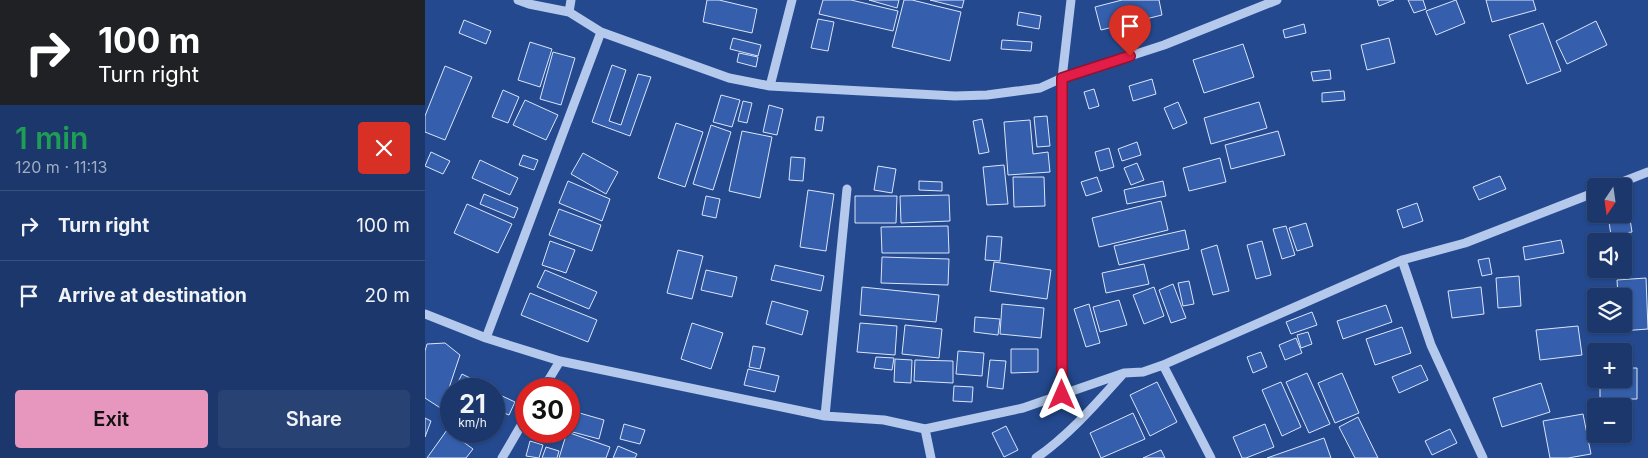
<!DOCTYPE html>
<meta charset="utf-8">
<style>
:root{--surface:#1b376b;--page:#284273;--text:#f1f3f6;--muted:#a0acc1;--line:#39517e;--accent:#e797bd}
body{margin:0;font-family:Inter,sans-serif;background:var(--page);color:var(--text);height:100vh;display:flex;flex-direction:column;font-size:19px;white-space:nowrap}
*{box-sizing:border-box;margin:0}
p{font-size:16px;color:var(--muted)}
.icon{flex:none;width:28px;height:28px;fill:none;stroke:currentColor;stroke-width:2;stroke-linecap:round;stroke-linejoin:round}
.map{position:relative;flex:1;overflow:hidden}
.side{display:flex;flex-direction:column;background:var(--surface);width:425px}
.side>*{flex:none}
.guide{background:#202124;color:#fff;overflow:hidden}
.needle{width:32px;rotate:193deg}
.controls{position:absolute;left:1162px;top:178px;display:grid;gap:10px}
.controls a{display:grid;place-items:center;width:45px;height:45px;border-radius:5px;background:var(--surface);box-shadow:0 1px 4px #0004,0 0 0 1px var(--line);font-size:25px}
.speed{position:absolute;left:15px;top:378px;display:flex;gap:10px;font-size:25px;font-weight:700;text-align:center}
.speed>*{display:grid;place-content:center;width:65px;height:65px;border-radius:50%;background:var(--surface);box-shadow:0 1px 4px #0004,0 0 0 1px var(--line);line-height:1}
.speed small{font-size:12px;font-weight:400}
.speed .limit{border:8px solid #d22;background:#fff;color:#111}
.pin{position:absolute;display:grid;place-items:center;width:42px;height:42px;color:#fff;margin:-51px -21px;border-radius:50% 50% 50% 0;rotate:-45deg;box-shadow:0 0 5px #0007}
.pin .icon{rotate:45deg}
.me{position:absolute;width:55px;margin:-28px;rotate:0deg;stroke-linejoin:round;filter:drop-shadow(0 0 4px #0008)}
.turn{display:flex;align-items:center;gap:18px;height:105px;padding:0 15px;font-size:22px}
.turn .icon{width:65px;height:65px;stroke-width:2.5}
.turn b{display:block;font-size:35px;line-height:42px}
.round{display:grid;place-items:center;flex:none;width:52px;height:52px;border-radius:5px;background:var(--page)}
.overview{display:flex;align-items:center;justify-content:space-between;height:85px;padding:0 15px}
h1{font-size:30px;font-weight:600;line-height:38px;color:#1e9e55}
.action{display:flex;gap:10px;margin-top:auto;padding:10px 15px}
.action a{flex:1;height:58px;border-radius:5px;background:var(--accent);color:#111;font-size:20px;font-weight:600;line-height:58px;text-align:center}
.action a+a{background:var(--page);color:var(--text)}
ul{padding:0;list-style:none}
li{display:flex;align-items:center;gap:15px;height:70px;padding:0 15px;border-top:1px solid var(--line)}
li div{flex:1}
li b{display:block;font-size:19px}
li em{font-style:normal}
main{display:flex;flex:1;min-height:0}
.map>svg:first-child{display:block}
</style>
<main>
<section class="side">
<div class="guide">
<div class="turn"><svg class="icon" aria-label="right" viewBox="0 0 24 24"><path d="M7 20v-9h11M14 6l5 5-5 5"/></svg><div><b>100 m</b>Turn right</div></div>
</div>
<div class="overview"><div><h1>1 min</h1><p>120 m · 11:13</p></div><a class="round" style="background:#d93025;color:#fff"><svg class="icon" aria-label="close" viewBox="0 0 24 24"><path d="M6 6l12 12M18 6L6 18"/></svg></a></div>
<ul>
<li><svg class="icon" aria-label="right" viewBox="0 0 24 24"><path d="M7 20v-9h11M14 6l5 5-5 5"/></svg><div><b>Turn right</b></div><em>100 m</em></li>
<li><svg class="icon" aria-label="arrive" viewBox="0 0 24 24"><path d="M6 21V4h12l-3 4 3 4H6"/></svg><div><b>Arrive at destination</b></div><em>20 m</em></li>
</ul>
<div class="action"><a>Exit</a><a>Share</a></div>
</section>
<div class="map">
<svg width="1223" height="458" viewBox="0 0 1223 458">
<rect width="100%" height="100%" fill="#24498f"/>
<path fill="#355fac" stroke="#dae5f9" d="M282,0h12l38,9 -5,24 -49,-11z
M398,0h28l47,11 -5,20 -74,-17z
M444,0h30l-2,8z
M479,0h8l49,12 -11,49 -58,-14z
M505,0h34l-2,8z
M697,0h37l3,15 -61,15 -6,-23z
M952,0h17l-15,6z
M983,0h15l3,9 -12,4z
M1031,0l9,23 -29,12 -10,-24z
M1061,0h47l3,10 -44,12z
M594,12l22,4 -2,13 -22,-4z
M393,19l16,3 -6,29 -17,-3z
M39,20l27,11 -5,13 -27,-11z
M1171,21l11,24 -40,19 -11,-23z
M1118,23l18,48 -34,13 -18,-49z
M879,24l2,9 -21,5 -2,-8z
M308,38l28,7 -3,11 -28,-7z
M964,38l6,25 -28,7 -6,-25z
M577,40l30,2 -1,9 -30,-2z
M105,42l22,7 -12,38 -22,-7z
M818,44l11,33 -50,16 -11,-33z
M128,52l22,6 -14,47 -21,-6z
M314,53l19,4 -2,10 -19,-5z
M187,65l14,5 -17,51 12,4 17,-51 13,3 -21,59 -38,-14z
M20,66l27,11 -27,63 -20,-8v-16z
M905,70l1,9 -18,2 -2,-9z
M727,79l4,15 -23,7 -4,-15z
M669,89l5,17 -10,3 -5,-17z
M78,90l16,7 -11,26 -16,-6z
M919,91l1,9 -23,2v-9z
M296,95l19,5 -8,27 -19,-5z
M100,100l33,15 -12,25 -33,-15z
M318,101l9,2 -5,20 -9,-2z
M753,102l9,21 -14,6 -9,-21z
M834,102l8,26 -56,16 -7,-26z
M344,105l14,4 -6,26 -14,-3z
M622,116l3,30 -13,1 -3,-30z
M392,117h7l-2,14 -7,-1z
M557,119l7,33 -10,2 -6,-33z
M605,120l3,34 15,-2 2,20 -42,3 -4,-53z
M251,123l27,9 -18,55 -27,-9z
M286,125l20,7 -18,58 -20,-6z
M317,131l30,6 -12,61 -31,-7z
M853,131l7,24 -54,14 -6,-24z
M712,142l4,13 -19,6 -4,-12z
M684,148l5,19 -14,4 -5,-19z
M6,152l19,9 -7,13 -18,-8z
M158,153l35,19 -12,22 -35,-20z
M98,155l15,5 -4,10 -15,-5z
M366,157l14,1 -2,23 -14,-1z
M795,158l6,24 -37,9 -6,-23z
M55,160l38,18 -8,17 -38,-17z
M712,163l7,17 -13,5 -7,-17z
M579,165l4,39 -21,1 -4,-38z
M453,166l18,3 -4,24 -18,-3z
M1075,176l6,13 -27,11 -6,-13z
M588,177h31l1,29 -31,1z
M672,177l5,14 -16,5 -5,-14z
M143,181l42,18 -8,22 -43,-18z
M494,181l23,1v9l-23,-1z
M738,181l3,15 -39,8 -3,-14z
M383,190l26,4 -8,57 -26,-4z
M59,194l34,14 -4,10 -34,-14z
M524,195l1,26 -49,2 -1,-27z
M281,196l14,3 -4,19 -14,-3z
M430,196h42l-1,27h-41z
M736,201l7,29 -69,17 -7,-29z
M992,203l6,18 -20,7 -6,-18z
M42,204l45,20 -14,29 -44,-20z
M134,209l42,16 -9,26 -43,-16z
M1204,213l3,19 -21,3 -3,-19z
M881,223l7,23 -16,5 -8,-23z
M523,226l1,27h-67l-1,-26z
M861,226l9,29 -13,4 -9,-30z
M760,230l4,19 -70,16 -5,-19z
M562,236l15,1 -2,24 -15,-1z
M1136,240l3,13 -39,7 -2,-13z
M125,241l25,9 -9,23 -24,-8z
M837,241l9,34 -15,4 -9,-34z
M792,245l12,46 -16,4 -12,-45z
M253,250l25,6 -11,43 -25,-6z
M457,257l67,2 -1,26 -67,-2z
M1064,258l3,16 -10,2 -4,-16z
M569,262l57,8 -4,29 -57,-8z
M719,264l5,20 -43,9 -4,-20z
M350,265l49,11 -3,15 -50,-11z
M120,270l52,22 -8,17 -52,-22z
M281,270l31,7 -5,20 -31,-7z
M1094,276l2,30 -23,2 -2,-30z
M1221,278l2,51 -27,2 -1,-7h4v-28h-6l-1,-16z
M764,281l5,23 -11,2 -5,-23z
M748,284l13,34 -15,5 -12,-33z
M437,287l77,8 -3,27 -76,-7z
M729,287l10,29 -20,8 -11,-29z
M1056,287l3,27 -32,4 -4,-27z
M105,293l67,27 -9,22 -67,-27z
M694,300l8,25 -27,7 -7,-25z
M347,301l36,10 -6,24 -36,-11z
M577,304l42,4 -3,30 -41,-4z
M664,304l11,39 -14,4 -12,-38z
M961,305l6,17 -49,17 -6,-18z
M887,312l5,13 -26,9 -5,-12z
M550,317l25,2 -2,16 -24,-3z
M267,323l31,10 -12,36 -30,-10z
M435,323l37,3 -2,29 -38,-3z
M480,325l37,4 -3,29 -37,-4z
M1153,326l4,29 -42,5 -4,-30z
M977,327l9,26 -36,12 -9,-26z
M883,332l4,12 -11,4 -4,-13z
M871,338l6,15 -17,7 -6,-15z
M20,343l15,12 -18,54 -17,-11v-47l2,-7z
M328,346l12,2 -5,21 -11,-2z
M586,349h27v23l-27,1z
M533,351l26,2 -2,23 -26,-2z
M836,352l6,15 -14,6 -6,-16z
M451,357l18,1 -2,12 -18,-2z
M470,359l17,1 -1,23 -17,-1z
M490,360l38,1v22l-39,-2z
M565,360l16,1 -3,28 -16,-2z
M996,365l7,15 -29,13 -7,-16z
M1199,368h13v31h-37v-20h24z
M323,369l31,7 -4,16 -31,-7z
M882,373l23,51 -21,9 -23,-51z
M917,373l17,40 -24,10 -17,-40z
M37,374l28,14v1h-30l-4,-3z
M732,382l20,40 -27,14 -20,-41z
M856,382l20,45 -19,9 -20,-46z
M1116,383l9,29 -48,15 -9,-29z
M529,386l19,1 -1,15 -19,-1z
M75,395l15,7 -6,13 -15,-6z
M144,410l35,10 -5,19 -30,-8z
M708,413l12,26 -44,19 -11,-25z
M1158,414l8,40 -23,4h-18l-7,-37z
M933,417l20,41h-23l-16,-31z
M0,418l6,3 -6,16z
M199,424l21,6 -5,14 -20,-5z
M840,424l9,23 -28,11h-4l-9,-21z
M581,426l12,24 -14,7 -12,-24z
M1025,429l7,14 -25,12 -7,-14z
M22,430l26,19 -7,9h-39z
M142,432l43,15 -4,11h-47z
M899,438l7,20h-64z
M105,441l13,4 -4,13 -13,-2z
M193,446l19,8 -2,4h-22z
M121,447l13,4 -2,7h-15z
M736,450l4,8h-22z"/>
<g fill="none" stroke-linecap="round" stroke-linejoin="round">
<path stroke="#b5c9ec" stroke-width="9" d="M93,0l11,4 40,8 32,20 128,46 41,8 185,10 32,-1 53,-7 22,-10 102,-33 113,-45
M144,12l2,-12
M345,86l22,-86
M1187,186l36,-14
M977,260l29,85 52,113
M0,314l61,24 74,23 265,55 59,4 41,9 98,-21 101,-35 19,-1 20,-7 239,-105 63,-17 131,-51
M61,338l115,-306
M738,365l48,93
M118,389l17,-28
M637,395v-317l9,-78
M400,416l22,-227
M500,429l6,29
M77,458l24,-41
M611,458c33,-23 59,-53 86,-83"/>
</g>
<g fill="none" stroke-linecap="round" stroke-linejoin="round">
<defs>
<path id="route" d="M637,395v-317l68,-22"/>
</defs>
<use href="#route" stroke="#92132f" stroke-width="12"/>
<use href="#route" stroke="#e11d48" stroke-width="9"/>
</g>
</svg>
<div class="controls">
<a><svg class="needle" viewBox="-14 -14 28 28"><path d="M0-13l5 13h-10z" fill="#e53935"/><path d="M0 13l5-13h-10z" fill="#a0acc1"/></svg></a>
<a><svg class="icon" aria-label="sound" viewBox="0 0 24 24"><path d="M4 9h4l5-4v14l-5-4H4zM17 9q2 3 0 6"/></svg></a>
<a><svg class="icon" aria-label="layers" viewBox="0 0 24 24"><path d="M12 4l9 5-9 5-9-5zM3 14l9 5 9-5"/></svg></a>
<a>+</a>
<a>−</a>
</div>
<div class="speed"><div>21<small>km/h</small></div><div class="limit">30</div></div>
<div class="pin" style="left:705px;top:56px;background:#d93025"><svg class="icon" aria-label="arrive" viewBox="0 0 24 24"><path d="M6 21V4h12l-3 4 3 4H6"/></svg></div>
<svg class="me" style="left:637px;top:395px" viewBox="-20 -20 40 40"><path d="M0-17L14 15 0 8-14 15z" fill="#e11d48" stroke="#fff" stroke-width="4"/></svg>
</div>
</main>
